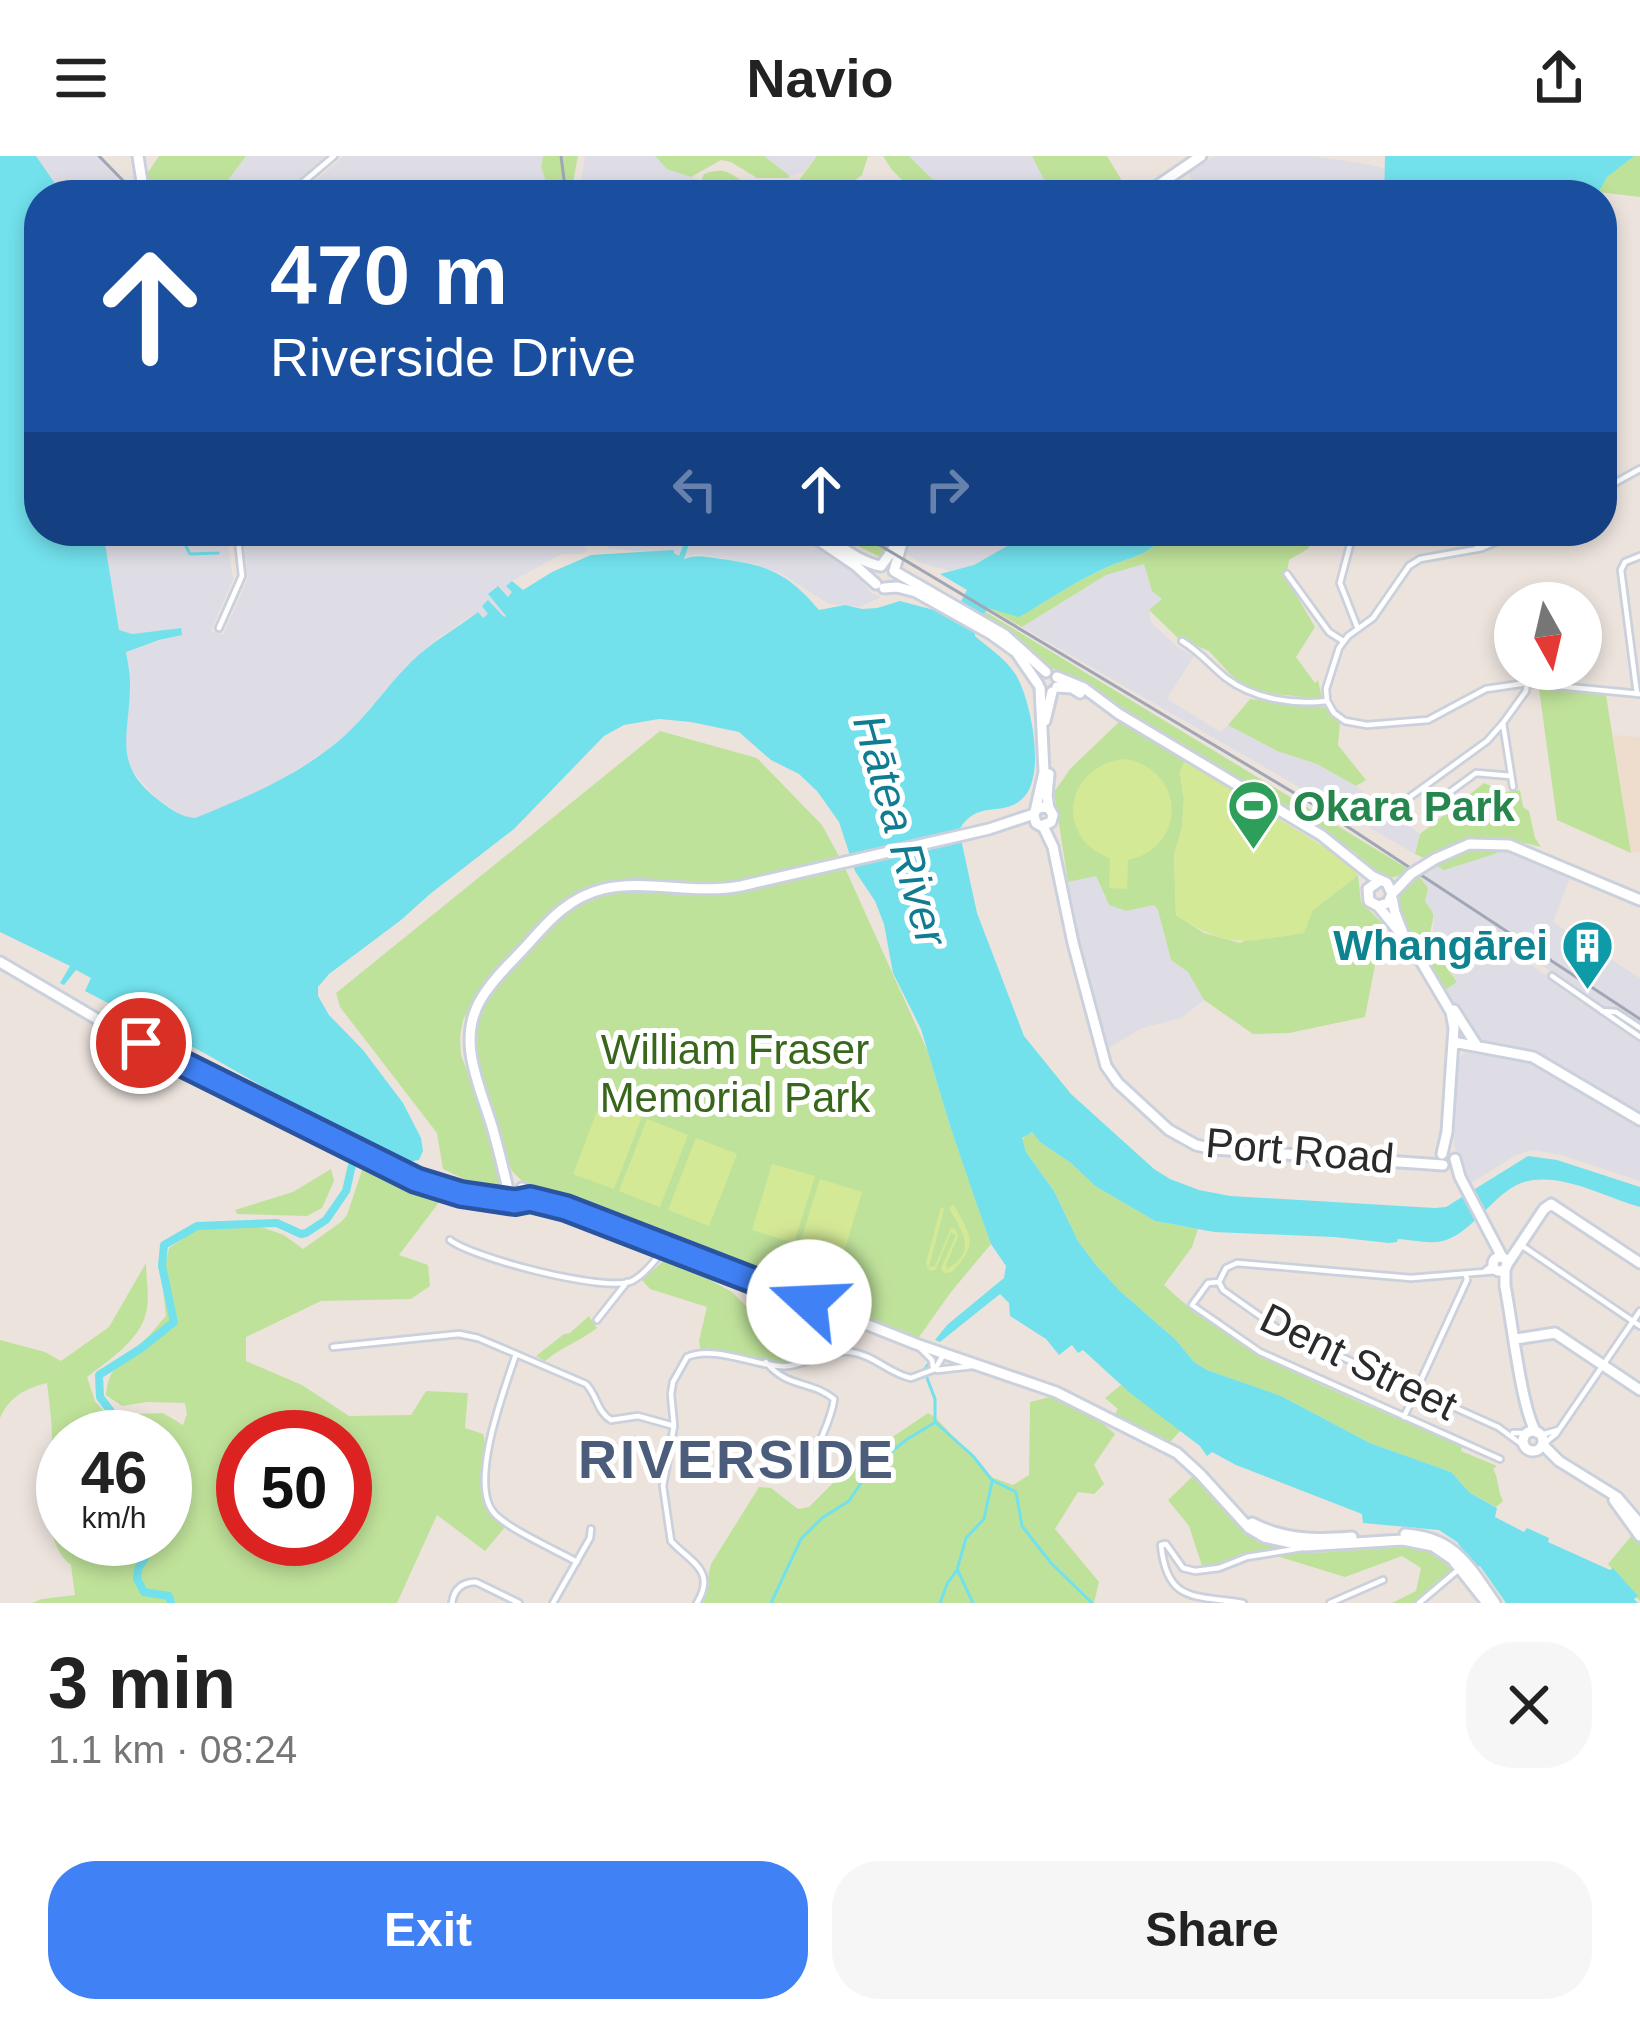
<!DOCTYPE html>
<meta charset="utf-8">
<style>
:root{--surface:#fff;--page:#f6f6f6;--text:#222;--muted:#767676;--accent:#4081f6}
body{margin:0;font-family:Arial,sans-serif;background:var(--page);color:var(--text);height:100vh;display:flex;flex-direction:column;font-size:45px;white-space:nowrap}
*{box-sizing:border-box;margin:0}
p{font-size:39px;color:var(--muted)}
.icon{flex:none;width:66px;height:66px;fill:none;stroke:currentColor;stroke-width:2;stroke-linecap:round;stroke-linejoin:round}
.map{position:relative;height:1447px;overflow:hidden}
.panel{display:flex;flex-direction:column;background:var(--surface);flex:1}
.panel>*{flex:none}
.banner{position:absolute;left:24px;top:24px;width:1593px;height:366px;border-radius:48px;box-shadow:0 6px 18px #0003;background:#1a4fa0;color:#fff;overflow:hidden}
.needle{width:78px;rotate:172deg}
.tools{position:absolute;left:1494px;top:426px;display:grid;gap:24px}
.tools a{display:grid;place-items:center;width:108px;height:108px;border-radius:50%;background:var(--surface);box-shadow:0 6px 18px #0003;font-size:60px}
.speed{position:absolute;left:36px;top:1254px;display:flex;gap:24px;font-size:60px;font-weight:700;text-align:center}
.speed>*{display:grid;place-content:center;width:156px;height:156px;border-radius:50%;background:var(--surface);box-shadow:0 6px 18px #0003;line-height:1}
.speed small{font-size:30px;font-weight:400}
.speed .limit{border:18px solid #d22;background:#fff;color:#111}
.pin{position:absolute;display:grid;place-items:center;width:102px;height:102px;color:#fff;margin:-51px;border:6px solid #fff;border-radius:50%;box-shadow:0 3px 12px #0007}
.me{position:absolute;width:132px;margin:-66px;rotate:290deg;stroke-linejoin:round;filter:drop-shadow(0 0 9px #0008)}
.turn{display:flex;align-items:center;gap:42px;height:252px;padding:0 48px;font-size:54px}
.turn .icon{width:156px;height:156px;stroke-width:2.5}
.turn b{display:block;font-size:84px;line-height:102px}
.lanes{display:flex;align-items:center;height:114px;padding:0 48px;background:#0003;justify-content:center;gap:60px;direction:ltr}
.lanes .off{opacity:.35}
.round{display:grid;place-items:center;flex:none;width:126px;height:126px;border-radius:48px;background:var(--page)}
.summary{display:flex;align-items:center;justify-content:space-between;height:204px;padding:0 48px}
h1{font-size:72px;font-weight:700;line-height:90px}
.action{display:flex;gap:24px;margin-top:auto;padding:24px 48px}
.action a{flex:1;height:138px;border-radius:48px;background:var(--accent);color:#fff;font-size:48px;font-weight:700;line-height:138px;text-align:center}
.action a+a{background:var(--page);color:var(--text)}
header{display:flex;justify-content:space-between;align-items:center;height:156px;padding:0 48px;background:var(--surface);font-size:54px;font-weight:700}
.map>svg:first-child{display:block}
</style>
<header><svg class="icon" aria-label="menu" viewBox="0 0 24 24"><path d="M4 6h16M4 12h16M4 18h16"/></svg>Navio<svg class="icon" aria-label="share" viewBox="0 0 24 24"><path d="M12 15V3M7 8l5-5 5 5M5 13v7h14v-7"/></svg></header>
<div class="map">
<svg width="1640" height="1447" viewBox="0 0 1640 1447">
<rect width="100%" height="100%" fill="#ece3dd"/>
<path fill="#dedde5" d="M36,0h61l37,39h-71z
M246,0h80l-43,39h-66z
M344,0h199l-2,10 9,29h-251z
M585,0h70l13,13 40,14 -1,12h-122l-4,-12z
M764,0h53l-14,16 -13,4z
M909,0h123l12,24 -3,15h-83l-27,-17z
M1214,0h99l53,8 18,4v27h-183l-13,-22z
M103,375h123l7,48 -22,52 12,4 25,-57 -6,-47h550l64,43 15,19 10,4 -21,10 -31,-3 -49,-31 -25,-9 -58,-10 -14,4 3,-18 -7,16 -6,-6 -11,3 -40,-3 -13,-2 -6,-6 -13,-1 -5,5 2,5 -4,3h-21l-50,27 -6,5 6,6 -5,5 -10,-11 -9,8 19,22 -3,2 -15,-17 3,24 -3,2 -12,-15 -40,27 -31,27 -54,63 -22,19 -64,42 -71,28 -12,-1 -27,-19 -27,-31 -4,-24 6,-57 -5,-35 56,-17 -2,-6 -49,6 -12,-4z
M914,375h119l-59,34 -24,6 -29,-8 -19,-12z
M1144,408l8,27 10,8 -13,11 2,12 25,24 18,10 -27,43 54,33 7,-7 49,26 40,13 39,22 64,48 -5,20 -393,-227 84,-52z
M1510,693l62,24 -19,49 87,56v45l-22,-14 -13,1 -71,-50 -3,5 109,74v79l-105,-64 -56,-11 -34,-53 12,-9 -25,-39 2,-23 -9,-17 3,-14 -10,-13 15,-11 45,-5z
M1096,720l10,24 20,11 27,-6 5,5 13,50 17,12 16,28 -23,18 -39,10 -37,22 -37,-146v-22z
M1465,895l64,10 111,65v55l-79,-26 -28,-5 -17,5 -48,30 -14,-39 5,-87z"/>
<path fill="#eeddcd" d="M1613,579l27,2v115l-9,1z"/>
<path fill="#bfe29a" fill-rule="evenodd" d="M159,0h87l-29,39h-68l-3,-20z
M543,0h35l-5,27 3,12h-26l-9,-29z
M655,0h109l26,20 -2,2h-31l-26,-16 -10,-2 -30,17 -24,-8z
M817,0h51l-6,19 -28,20h-95l-16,-9 -22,-5 3,-7c27,-10 27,5 49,11 13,3 30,1 43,-1z
M883,0h26l22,22 27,17h-41l-25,-25z
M1032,0h75l23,38 -89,1 3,-15z
M1566,0h74v41l-42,-5 -1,3z
M828,375h45l20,12 -7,11 -8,2z
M1167,375h146l-5,3 1,14 -20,12 -3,17 29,50 -19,30 19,26 3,-3 4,19 -66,-7 -14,-5 -33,-36 -31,-13 -29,-28 13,-11 -10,-8 -8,-27 -38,11 -84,52 -34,-19 31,8c28,-15 55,-34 84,-47 28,-13 46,-11 64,-38z
M986,456l424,258c-29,17 -35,5 -54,-17l-292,-180 -20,-8 -19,-18 -43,-30z
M1539,533l67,6 25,158 -74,-33z
M1250,543l74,8 16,16 -2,22 28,35 -10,6 -39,-22 -40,-13 -49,-26z
M1120,565l65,40 -5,11 4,27 -2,29 -8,27 2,60 28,18 36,10 73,-33 45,-35 3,27 22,22 -18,93 -76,16 -36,1 -49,-34 -16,-28 -17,-12 -13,-50 -4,-5 -28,6 -17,-6 -13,-29 -28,6 -14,-90 17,-24z
M660,575l97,27 65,67 18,33 -102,25 -135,1 -31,12 -38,36 -60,68 -11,20 -3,17 1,18 33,87 11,41 -4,6 -33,-5 -6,-6 -19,-9 -6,-36 -97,-126 -4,-14z
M1484,627l20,9 16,-2 3,17 6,4 6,27 6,9c-49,-12 -71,-13 -115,12l-11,-5 5,-20z
M1488,688l22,5 -66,21 -11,-6 27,-15z
M845,712l83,184 22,74 41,118 -40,48 -34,48 -390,-154 -15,-15 -43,-117 7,-39 21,-30 54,-58 22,-21 28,-13 130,-1z
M1418,719l10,13 -3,14c16,17 3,19 6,37 3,14 18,30 26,43l-12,8 -45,-71c-5,-21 2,-31 18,-44z
M1027,977h8l6,10 30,20 24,23 60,35 43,8 -6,18 -28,38c80,77 198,116 298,161l-1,5 36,15 -4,3c6,9 4,21 10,32l-7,6 -26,-14 -19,-21 -81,-29 -87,-46 -76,-27 -13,-8 -18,-22 -56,-49 -24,-26 -18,-24 -24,-50 -28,-39 -4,-12z
M331,1013l3,12 -12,27 -15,8 -70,-2 -2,-4 58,-18z
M362,1014l78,31 -41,54 29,10 2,21 -19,13 -90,2 -75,36v24l56,24 47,31 62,-1 15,-24 42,2 -3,35 18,6c10,36 -14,64 23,92l-21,25 -48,-36 -40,88h-365l10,-4 33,-4 -4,-30c-33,-25 -19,-89 -19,-126 0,-19 -3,-38 -5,-56 -21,5 -38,14 -47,35v-78l45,12 16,9 48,-34 37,-64c0,15 4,35 0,50 -6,27 -38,48 -59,64l8,24 12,14 56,-2 20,12 4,-11 -2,-11 -38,-1 -25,4 -16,-11c2,-26 14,-33 32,-49 10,-8 19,-20 28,-30l-4,-36 7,-32 28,-19 53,-6 34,12 19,14 38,-27 6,-7zM63,1281h102v102h-102zM243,1281h102v102h-102z
M668,1101l64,35 25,25 58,23 9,13 -42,18 -17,-8 -64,-12 -2,-10 8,-34 -57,-18 -8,-9z
M589,1160l8,12c-17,13 -35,19 -52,33l-9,-5 28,-22 6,-1z
M1121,1229l60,45 -11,12 -58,-24 6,-9 -13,-11z
M1050,1241l50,24 15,13 -21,31 10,19 -10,10 -16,-2 -23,37 44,53 -5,21h-396l6,-8 7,-31 48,-77 12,1 27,21 11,-2 42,-42 77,-52 7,4 56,60 22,8 16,-10 1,-73z
M1194,1319c23,26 45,55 77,70 56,26 136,-26 183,22l-38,36h-24l24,-12 5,-23 -19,-12 -57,21 -85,-26 -57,18 -14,-43 -21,-26z
M1632,1379l8,6v60l-32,-37z"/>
<path fill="#d4e996" d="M1126,603c60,12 61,88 2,101l-1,29 -18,-1 1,-29c-8,-5 -18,-9 -24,-16 -31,-36 -2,-82 40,-84z
M1185,605l159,98 14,16 -45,35 -9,23c-60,9 -74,17 -128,-18l-2,-60 8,-27 2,-29 -4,-28z
M601,945l41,16 -28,72 -41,-15z
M647,963l41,16 -28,72 -41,-16z
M696,982l41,16 -28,72 -41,-16z
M772,1008l43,12 -21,67 -42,-13z
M820,1023l42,13 -20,67 -43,-13z
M954,1049c17,32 25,38 -2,67l-8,1 -3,-5 15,-33 -5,-3 -15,37 -4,2 -4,-2 -2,-6 15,-56 3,2 -15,58 6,-1 16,-38 4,1 3,7 -12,29 1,4c31,-19 16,-35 2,-61z"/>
<path fill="#72e1ec" d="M0,0h36l27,39h-24v336h64l16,99 13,4 49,-6 1,7 -23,5 -33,12c2,12 5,25 4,38 -2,51 -17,76 31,112 11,8 20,15 34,16 47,-19 91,-37 132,-68 34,-24 55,-59 84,-88 20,-20 45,-33 67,-50l5,6 5,-4 -6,-8 6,-6 16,17 2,-1 -18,-22 10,-8 10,11 4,-5 -6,-6 6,-5 11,9 29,-18 39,-17 83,-5v3l5,3 7,-17 4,2 -6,18c13,-5 23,-2 37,0 47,6 67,14 98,51l26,-5 17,4 15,-1 23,-7 49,13 11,-11 7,-13 -27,-16 34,-9 59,-34h134c-18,27 -37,25 -64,38 -29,13 -56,32 -84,48l-31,-9 -13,21v7c14,12 31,23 41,39 15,25 31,103 6,124 -21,19 -44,-1 -63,31l18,83 47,123 47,58 83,75 16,10 29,11 31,6 205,12 11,-1 82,-51 29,4 83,27v20c-36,-10 -82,-37 -119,-24 -26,10 -48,48 -75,57 -13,5 -34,0 -48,-1l-1,3 -8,1 -55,-6 -120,-5 -59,-11 -60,-35 -24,-23 -30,-20 -9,-11 -10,6 4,14 28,39 24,50 18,24 24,26 56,49 18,22 13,8 74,26 89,47 81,29 19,21 27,15 -2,9 29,15 3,-4 22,10 -1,4 62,28 3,-2 25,28 -4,3 4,4h-132l-26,-37 -4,1 -19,-25 -18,-12 -76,-7 -1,-9 -126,-49 -24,-13 -5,4 -7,-10 -70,-53 -47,-43 -5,3 -6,-8 -13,10 -13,-16 -36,-23 -1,-13 -9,-9 -60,48 -5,-2 12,-15 57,-47 2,-12 -15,-22 -15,-42 -26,-76 -29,-97 -28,-56 -9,-49 -9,-23 -20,-30 -16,-49 -22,-31 -18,-17 -28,-14 -32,-28 -48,-10 -32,-3 -35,6 -20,11 -90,93 -84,65 -29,26 -72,54 -11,13v9l11,19 34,35 40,53 18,35 2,13 -4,9 -17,3 -67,-28 -49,-35 -80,-46 -121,-63 6,-13 -15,-8 -12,15 -4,-2 10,-17 -70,-34z
M1385,0h249l-27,21 -10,18h-213z"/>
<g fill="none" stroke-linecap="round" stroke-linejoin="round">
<path stroke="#72e1ec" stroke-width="3" d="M174,375l4,10 7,3 5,10 28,-1
M924,1214l5,-7
M927,1222l8,21v23l38,34 19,24 24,12 6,34 29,37 41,40
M958,1415l15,32
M771,1447l30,-64 21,-21 27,-17 22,-33 35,-28 28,-17
M940,1447l7,-19 10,-14 9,-32 18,-19 8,-37"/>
<path stroke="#72e1ec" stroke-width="8" d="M164,1281l-18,-12 -28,-4 -18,-24 -1,-22 41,-26 34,-27 -12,-56 2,-21 33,-19 80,-3 24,11 5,-1 20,-13 20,-29 10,-43
M165,1283l4,7 -4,9
M147,1383l5,8 -14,22 -1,10 7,13 25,4 2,7"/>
<defs>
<path id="street" d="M288,39l46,-39
M1602,334l38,-21
M1472,375l6,18
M1476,375l6,17
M1521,375l-39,17 -62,11 -11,7 -36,52 -25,18 -9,12 -13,41 1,12 7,12 11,8 22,4 61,-5 58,-31 41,-6 113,11
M1352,381l-12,46 18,46
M1287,418l42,58 14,9
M219,472l23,-52 -5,-45
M1182,485c18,11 28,24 44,37 28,21 67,27 101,23
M1637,538l-16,-124 4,-8 15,-6
M1513,631l-10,-64 23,-32 1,-8
M1450,636l26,-19 35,3
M1392,654l95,-69 16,-18
M1552,820l88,61
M1602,855l14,1 24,16
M450,1084c23,18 156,53 182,41 12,-6 26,-24 33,-34
M1521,1089l119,81
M1485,1115l10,-8
M1219,1126l-11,1 -16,22 68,47 240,107
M1219,1126l4,8 54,38 221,99 26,19
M1219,1126l7,-14 11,-5 174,15 86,-7
M597,1164l30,-38
M333,1191l126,-13 19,4 38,16
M920,1192l12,12 1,7
M766,1206c20,26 47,19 68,37 -3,27 -22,49 -23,77
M937,1214l36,-4
M1404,1261l63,-137 -1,-5
M1513,1277h15
M1541,1279l17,-5
M1546,1286l10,-8 84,-123
M577,1406c-21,-12 -69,-33 -83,-49 -26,-30 11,-125 22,-159l70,30c11,11 11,28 25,36l27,-4 36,10
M452,1447c2,-14 10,-21 24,-21l43,21
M553,1447l37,-65 1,-9
M697,1447c20,-33 -7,-41 -26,-62l-8,-55 11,-60 -3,-32 2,-12 14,-25c29,-13 74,12 101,9 23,-3 39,-17 63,-14 23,3 39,22 60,26l24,-9 9,-15
M1243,1447c-49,-8 -76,0 -82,-58l5,-1 17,24 12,3 24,-3 28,-11 55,-9
M1330,1447l53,-23
M1419,1447l39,-33"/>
<path id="secondary" d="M138,0l6,39
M1144,39l57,-39
M805,375l50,34 21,19
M816,375c21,12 42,31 65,35l16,-22
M904,380l-10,35 111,64 41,37
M884,432l13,-1 19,5 75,42 25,18 22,32
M1057,521l27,11 35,26 202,121 51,41 15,7 5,11
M1057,531l15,1 8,5
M1045,565l7,-29
M1049,618l-2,22 2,12
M1036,654l5,-3 8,1 4,7 -2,7 -10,4 -5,-3 -2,-7 10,-44 -4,-84
M1043,670l10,21 20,96 33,123 12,17 51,47 27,15 18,4 229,16
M1435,703l34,-15 40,1 131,55
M1379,725l-11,8 1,12 9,5 37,45 36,61 3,16 -2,28 -5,76 -5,22
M1392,742l3,15 9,23
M1378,750l10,-3 4,-9 19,-20
M0,806l114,67 303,152c29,11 60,14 90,20 11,1 19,-2 30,0
M1454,854l23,36
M1453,886l80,15 107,63
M1455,1003l5,18 42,80
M507,1029c-5,-21 -10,-42 -16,-62 -13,-41 -34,-84 -10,-124 12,-21 32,-38 48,-56 21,-24 41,-46 74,-54 44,-10 92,6 138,-3l248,-57 45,-15
M522,1032l394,156 140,48 121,61 23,21 49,54 15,9 41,9 98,-6 30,6 19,13 35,44
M1493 1108a7 7 0 1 1 14 0a7 7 0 1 1-14 0Z
M1506,1110l38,-57 7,-5 89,59
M1505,1113v17c7,34 16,122 31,146
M1516,1183l39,-6 85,57
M1523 1285a10 10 0 1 1 20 0a10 10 0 1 1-20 0Z
M1543,1283l2,8 14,14 58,36 23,27
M1614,1344l26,36
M1252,1367c33,17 65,17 100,14
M1405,1378c50,3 64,32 90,69"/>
</defs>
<use href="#street" stroke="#cbd1dc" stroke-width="10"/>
<use href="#secondary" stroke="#cbd1dc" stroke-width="15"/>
<use href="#street" stroke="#fff" stroke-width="4.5"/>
<use href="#secondary" stroke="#fff" stroke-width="9"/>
<path stroke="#a0a6b5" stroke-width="3" d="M99,0l38,39
M561,0l5,39
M856,375l460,275 324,213"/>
<defs>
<path id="secondary-bridge" d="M1411,718l24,-15"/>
</defs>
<use href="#secondary-bridge" stroke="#cbd1dc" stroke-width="15" stroke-linecap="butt"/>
<use href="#secondary-bridge" stroke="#fff" stroke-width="9"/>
</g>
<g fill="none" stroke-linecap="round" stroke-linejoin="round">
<defs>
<path id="route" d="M141,887l275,137 45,14 54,8 15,-3 36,9 243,94"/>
</defs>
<use href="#route" stroke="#2a54a0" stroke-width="30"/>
<use href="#route" stroke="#4081f6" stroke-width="21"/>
</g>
<defs>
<symbol id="stadium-pin" viewBox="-11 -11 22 30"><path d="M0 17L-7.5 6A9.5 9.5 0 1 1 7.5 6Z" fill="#2e9e5b" stroke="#fff"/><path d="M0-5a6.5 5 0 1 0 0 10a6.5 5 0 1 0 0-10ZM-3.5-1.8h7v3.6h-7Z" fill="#fff"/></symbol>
<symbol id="building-pin" viewBox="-11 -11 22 30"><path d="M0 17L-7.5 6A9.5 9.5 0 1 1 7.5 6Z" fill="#0f9aa8" stroke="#fff"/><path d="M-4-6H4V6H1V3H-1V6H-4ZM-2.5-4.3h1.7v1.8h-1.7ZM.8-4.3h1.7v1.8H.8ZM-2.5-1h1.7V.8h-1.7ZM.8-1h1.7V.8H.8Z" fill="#fff"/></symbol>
</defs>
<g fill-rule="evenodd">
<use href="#stadium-pin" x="1224" y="620" width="59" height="81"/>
<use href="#building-pin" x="1558" y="760" width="59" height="81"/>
</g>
<g text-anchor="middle" stroke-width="10" stroke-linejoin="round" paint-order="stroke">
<g font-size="42" font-weight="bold" fill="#27864d" stroke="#fff" text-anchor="start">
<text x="1293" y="665">Okara Park</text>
</g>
<g font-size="42" font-weight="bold" fill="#0d838f" stroke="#fff" text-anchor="end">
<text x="1548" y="804">Whangārei</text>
</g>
<g font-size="42" fill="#38671c" stroke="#fff">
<text x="735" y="908">William Fraser<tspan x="735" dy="48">Memorial Park</tspan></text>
</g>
<g font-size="42" fill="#2b2b2b" stroke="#fff">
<text transform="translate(1300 994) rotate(5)" y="15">Port Road</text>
<text transform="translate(1359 1205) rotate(26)" y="15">Dent Street</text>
</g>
<g font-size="45" font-style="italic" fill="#107c92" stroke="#fff">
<text transform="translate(901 674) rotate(74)" y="16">Hātea River</text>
</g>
<g font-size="54" font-weight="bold" letter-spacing="3" fill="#4c5c7b" stroke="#fff">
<text x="737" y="1322">RIVERSIDE</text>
</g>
</g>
</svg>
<div class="tools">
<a><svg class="needle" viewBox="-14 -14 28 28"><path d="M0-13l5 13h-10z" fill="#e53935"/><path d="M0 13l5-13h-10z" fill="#767676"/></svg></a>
</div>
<div class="speed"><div>46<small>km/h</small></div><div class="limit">50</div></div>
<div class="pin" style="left:141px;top:887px;background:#d93025"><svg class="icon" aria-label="arrive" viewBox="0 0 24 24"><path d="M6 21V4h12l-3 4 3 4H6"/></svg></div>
<svg class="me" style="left:809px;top:1146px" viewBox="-20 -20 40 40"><circle r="19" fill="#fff"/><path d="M0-13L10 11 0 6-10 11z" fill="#4081f6"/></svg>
<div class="banner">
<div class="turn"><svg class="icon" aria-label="ahead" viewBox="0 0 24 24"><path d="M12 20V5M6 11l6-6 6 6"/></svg><div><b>470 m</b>Riverside Drive</div></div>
<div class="lanes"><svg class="icon off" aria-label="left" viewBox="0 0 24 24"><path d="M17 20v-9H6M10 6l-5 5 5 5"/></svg><svg class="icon" aria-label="ahead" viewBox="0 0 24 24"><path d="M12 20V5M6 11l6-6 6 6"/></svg><svg class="icon off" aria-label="right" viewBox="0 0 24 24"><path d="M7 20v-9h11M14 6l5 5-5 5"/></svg></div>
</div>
</div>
<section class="panel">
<div class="summary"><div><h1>3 min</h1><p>1.1 km · 08:24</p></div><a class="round"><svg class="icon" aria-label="close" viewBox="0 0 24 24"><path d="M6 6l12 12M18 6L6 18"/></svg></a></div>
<div class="action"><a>Exit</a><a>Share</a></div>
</section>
